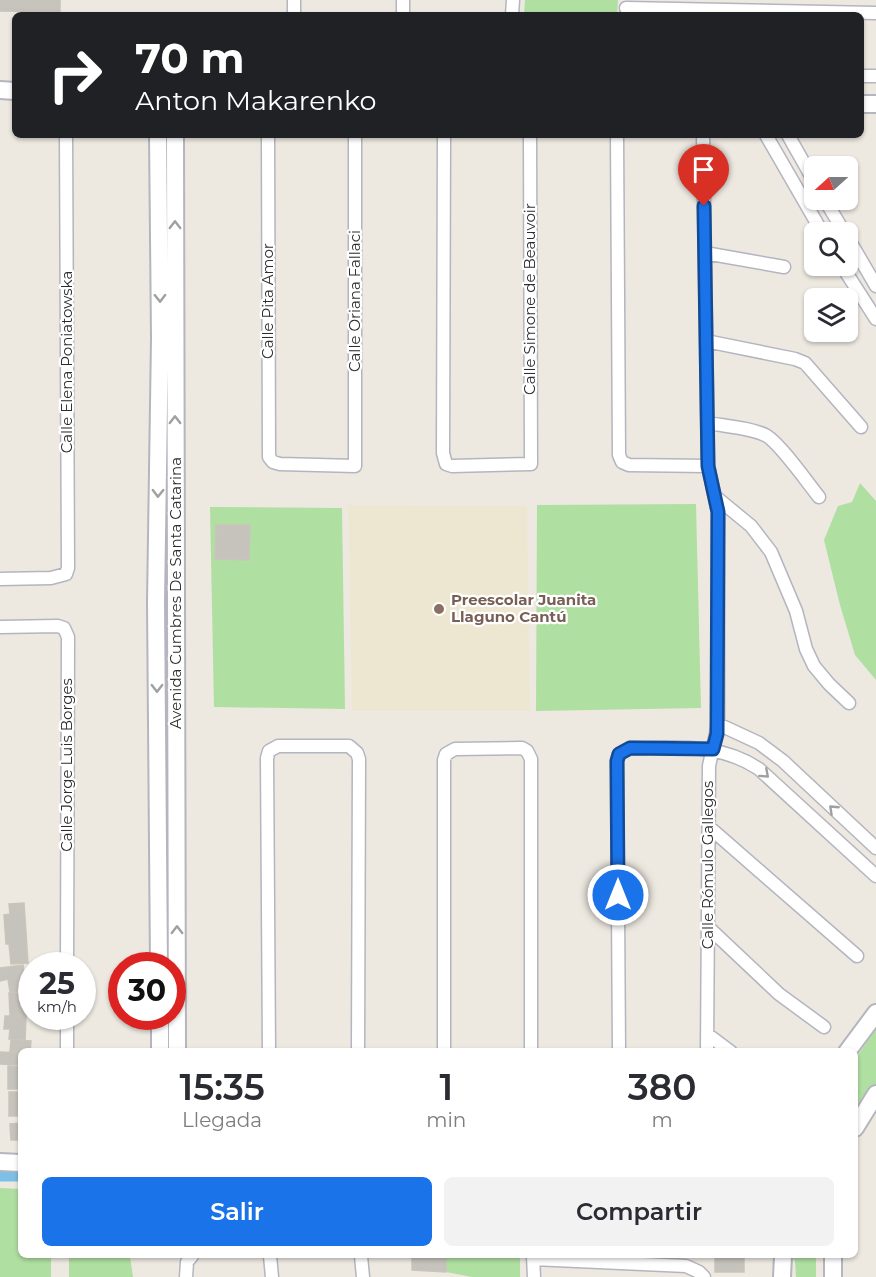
<!DOCTYPE html>
<html lang="es">
<meta charset="utf-8">
<style>
:root{--surface:#fff;--page:#f2f2f3;--text:#2b2b33;--muted:#7c7c81;--accent:#1a73e8}
body{margin:0;font-family:Montserrat,sans-serif;background:var(--page);color:var(--text);height:100vh;display:flex;flex-direction:column;font-size:22px;white-space:nowrap}
*{box-sizing:border-box;margin:0}
p{font-size:20px;color:var(--muted)}
.icon{flex:none;width:33px;height:33px;fill:none;stroke:currentColor;stroke-width:2;stroke-linecap:round;stroke-linejoin:round}
.map{position:relative;flex:1;overflow:hidden}
.sheet{position:absolute;left:18px;top:1048px;width:840px;height:210px;display:flex;flex-direction:column;background:var(--surface);border-radius:9px;box-shadow:0 2px 4px #0004}
.sheet>*{flex:none}
.guide{position:absolute;left:12px;top:12px;width:852px;height:126px;border-radius:9px;box-shadow:0 2px 4px #0004;background:#202124;color:#fff;overflow:hidden}
.needle{width:39px;rotate:249deg}
.controls{position:absolute;left:804px;top:156px;display:grid;gap:12px}
.controls a{display:grid;place-items:center;width:54px;height:54px;border-radius:9px;background:var(--surface);box-shadow:0 2px 4px #0004;font-size:30px}
.speed{position:absolute;left:18px;top:952px;display:flex;gap:12px;font-size:30px;font-weight:700;text-align:center}
.speed>*{display:grid;place-content:center;width:78px;height:78px;border-radius:50%;background:var(--surface);box-shadow:0 2px 4px #0004;line-height:1}
.speed small{font-size:15px;font-weight:400}
.speed .limit{border:9px solid #d22;background:#fff;color:#111}
.pin{position:absolute;display:grid;place-items:center;width:51px;height:51px;color:#fff;margin:-62px -26px;border-radius:50% 50% 50% 0;rotate:-45deg;box-shadow:0 0 6px #0007}
.pin .icon{rotate:45deg}
.me{position:absolute;width:66px;margin:-33px;rotate:0deg;stroke-linejoin:round;filter:drop-shadow(0 0 4px #0008)}
.turn{display:flex;align-items:center;gap:21px;height:126px;padding:0 24px;font-size:27px}
.turn .icon{width:78px;height:78px;stroke-width:2.5}
.turn b{display:block;font-size:42px;line-height:51px}
.eta{display:flex;justify-content:space-evenly;align-items:center;height:102px;text-align:center}
.eta b{font-size:36px;font-weight:600;line-height:42px}
.action{display:flex;gap:12px;margin-top:auto;padding:12px 24px}
.action a{flex:1;height:69px;border-radius:9px;background:var(--accent);color:#fff;font-size:24px;font-weight:600;line-height:69px;text-align:center}
.action a+a{background:var(--page);color:var(--text)}
.map>svg:first-child{display:block}
</style>
<div class="map">
<svg width="876" height="1277" viewBox="0 0 876 1277">
<rect width="100%" height="100%" fill="#ede9e1"/>
<path fill="#ede7d2" d="M348,505l179,1 3,205h-178z"/>
<path fill="#b0dfa2" d="M525,0h93l-1,15h-93z
M860,483l16,18v179l-21,-25 -15,-50 -16,-65 14,-34 14,-4z
M696,504l5,204 -165,3 1,-206z
M210,507l132,1 3,201 -131,-2z
M876,1029v57l-21,28v-55z
M0,1188l21,1v67h30v21h-51z
M69,1256h61l3,21h-64z
M446,1256h74v21h-48l-26,-5z
M790,1256h26v21h-20l-1,-16z"/>
<g fill="none" stroke-linecap="round" stroke-linejoin="round">
<path stroke="#7cbfe7" stroke-width="15" d="M0,1174h21"/>
</g>
<path fill="#c6c3bc" stroke="#c9c5ba" stroke-width="1.5" d="M0,0h60v12l-60,-1z
M216,525h34l-1,35 -34,-1z
M24,903l4,60 -17,1 -2,-20h-3l-2,-29 6,-1 -1,-10z
M23,965l4,25 -17,2 -2,-13 -8,2v-13z
M9,993h15l1,22h-15z
M5,1016h21l-1,24 -16,-1 1,-10h-6z
M11,1040l20,1 -1,11 -20,-1z
M0,1052l21,1v12l-21,-1z
M8,1066l13,1v22h-13z
M9,1092h12v24h-12z
M21,1123v17h-10l-1,-16z
M412,1256h34v16l-34,-2z
M715,1256h29v16h-29z"/>
<g fill="none" stroke-linecap="round" stroke-linejoin="round">
<defs>
<path id="street" d="M626,8l250,5
M294,15v-15
M403,15v-15
M512,15l1,-15
M861,76h15
M268,135l1,322 4,5 7,2 75,2v-331
M444,135l-1,318 3,11 6,2 79,-2 -1,-329
M617,135l2,320 3,7 7,3 79,1
M703,135l5,331 10,46v212l-9,42 -2,286
M766,135l56,97
M788,135l26,46
M825,200l19,32
M848,238l28,48
M705,253l79,14
M842,266l34,53
M706,341l89,18 10,4 56,64
M708,423c16,3 45,5 59,13 14,9 40,46 52,61
M717,498l34,28 20,26 25,59 10,38 8,17 15,18 20,19
M0,579l51,-1 15,-4 2,-6 -2,-433
M0,627l58,-1 6,2 4,9 -1,329
M718,724l41,19 24,18 93,87
M709,827l148,129
M708,927l71,67 45,33
M67,1017v35
M707,1034l24,18
M269,1052l-2,-294 2,-7 9,-5h71l8,7 2,6 -1,293
M444,1052v-292l2,-6 9,-5 67,-1 5,3 4,8v293
M619,1052l-2,-291 2,-7 11,-6c47,0 88,-6 129,21l117,107
M270,1256l2,21
M361,1256l2,21
M533,1256l1,21
M533,1259l153,7 13,6 5,5
M186,1277l1,-15 5,-6"/>
<path id="secondary" d="M0,90l15,1
M861,104h15
M158,135l2,203 -4,264 3,364
M175,135l2,917
M160,1017v35
M847,1052l29,-39
M855,1128l21,-34
M0,1162l21,1
M782,1277l1,-21
M833,1277v-21"/>
</defs>
<use href="#street" stroke="#b4b5bf" stroke-width="15"/>
<use href="#secondary" stroke="#b4b5bf" stroke-width="20"/>
<use href="#street" stroke="#fff" stroke-width="12"/>
<use href="#secondary" stroke="#fff" stroke-width="16"/>
</g>
<defs><path id="oneway-chevron" d="M-2-3.5L2.5 0L-2 3.5" fill="none" stroke-width="1.6" stroke-linecap="round" stroke-linejoin="round" transform="scale(1.5)"/></defs>
<g stroke="#a0a0a0">
<use href="#oneway-chevron" transform="translate(175 225) rotate(-90)"/>
<use href="#oneway-chevron" transform="translate(160 298) rotate(89)"/>
<use href="#oneway-chevron" transform="translate(175 420) rotate(-90)"/>
<use href="#oneway-chevron" transform="translate(158 493) rotate(91)"/>
<use href="#oneway-chevron" transform="translate(157 688) rotate(90)"/>
<use href="#oneway-chevron" transform="translate(765 774) rotate(42)"/>
<use href="#oneway-chevron" transform="translate(833 809) rotate(-137)"/>
<use href="#oneway-chevron" transform="translate(177 930) rotate(-90)"/>
</g>
<g fill="none" stroke-linecap="round" stroke-linejoin="round">
<defs>
<path id="route" d="M618,895l-1,-134 2,-7 11,-6 83,1 4,-15 1,-222 -10,-46 -4,-260"/>
</defs>
<use href="#route" stroke="#114b97" stroke-width="15"/>
<use href="#route" stroke="#1a73e8" stroke-width="10"/>
</g>
<circle fill="#8d6e63" stroke="#fff" stroke-width="2" cx="439" cy="609" r="6"/>
<g text-anchor="middle" stroke-width="4.5" stroke-linejoin="round" paint-order="stroke">
<g font-size="15" fill="#2d2d2d" stroke="#fff">
<text transform="translate(530 299) rotate(-90)" y="5">Calle Simone de Beauvoir</text>
<text transform="translate(268 301) rotate(-90)" y="5">Calle Pita Amor</text>
<text transform="translate(355 301) rotate(-90)" y="5">Calle Oriana Fallaci</text>
<text transform="translate(67 362) rotate(-90)" y="5">Calle Elena Poniatowska</text>
<text transform="translate(176 593) rotate(-90)" y="5">Avenida Cumbres De Santa Catarina</text>
<text transform="translate(67 765) rotate(-90)" y="5">Calle Jorge Luis Borges</text>
<text transform="translate(708 865) rotate(-90)" y="5">Calle Rómulo Gallegos</text>
</g>
<g font-size="15" font-weight="bold" fill="#785e54" stroke="#fff" text-anchor="start">
<text x="451" y="605">Preescolar Juanita<tspan x="451" dy="17">Llaguno Cantú</tspan></text>
</g>
</g>
</svg>
<div class="controls">
<a><svg class="needle" viewBox="-14 -14 28 28"><path d="M0-13l5 13h-10z" fill="#e53935"/><path d="M0 13l5-13h-10z" fill="#7c7c81"/></svg></a>
<a><svg class="icon" aria-label="search" viewBox="0 0 24 24"><circle cx="10" cy="10" r="6"/><path d="M15 15l6 6"/></svg></a>
<a><svg class="icon" aria-label="layers" viewBox="0 0 24 24"><path d="M12 4l9 5-9 5-9-5zM3 14l9 5 9-5"/></svg></a>
</div>
<div class="speed"><div>25<small>km/h</small></div><div class="limit">30</div></div>
<div class="pin" style="left:704px;top:206px;background:#d93025"><svg class="icon" aria-label="arrive" viewBox="0 0 24 24"><path d="M6 21V4h12l-3 4 3 4H6"/></svg></div>
<svg class="me" style="left:618px;top:895px" viewBox="-20 -20 40 40"><circle r="17" fill="#1a73e8" stroke="#fff" stroke-width="3"/><path d="M0-11L8 9 0 5-8 9z" fill="#fff"/></svg>
<div class="guide">
<div class="turn"><svg class="icon" aria-label="right" viewBox="0 0 24 24"><path d="M7 20v-9h11M14 6l5 5-5 5"/></svg><div><b>70 m</b>Anton Makarenko</div></div>
</div>
<section class="sheet">
<div class="eta">
<div><b>15:35</b><p>Llegada</p></div>
<div><b>1</b><p>min</p></div>
<div><b>380</b><p>m</p></div>
</div>
<div class="action"><a>Salir</a><a>Compartir</a></div>
</section>
</div>
